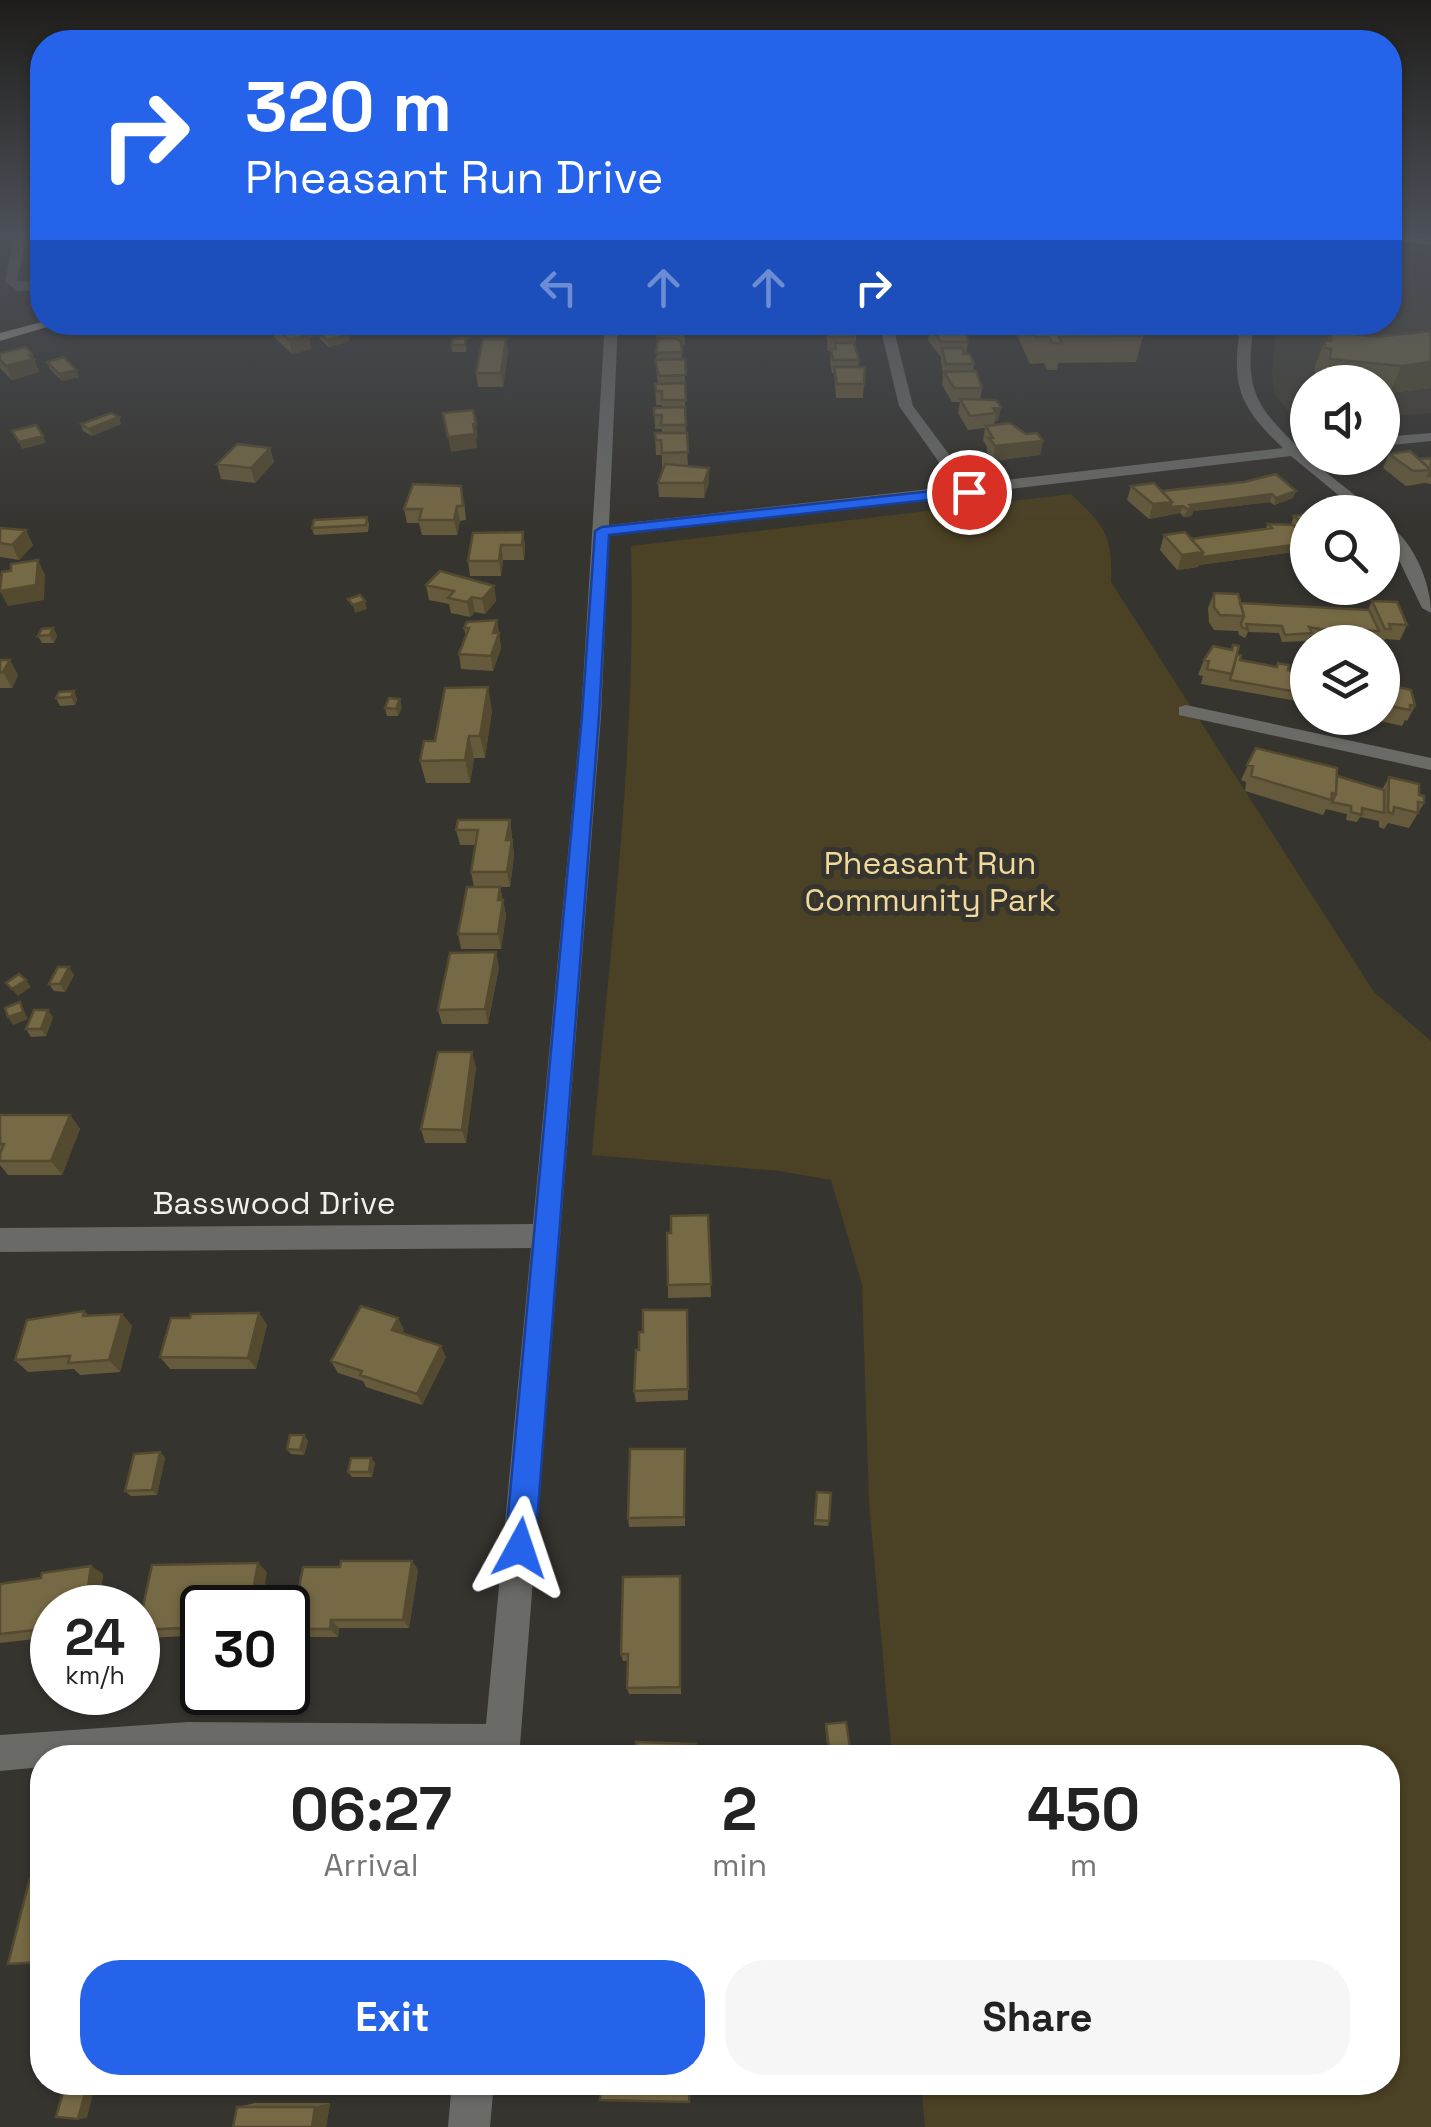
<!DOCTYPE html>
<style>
:root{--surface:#fff;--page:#f6f6f6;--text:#222;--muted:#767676;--accent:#2563eb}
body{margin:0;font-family:"Space Grotesk",sans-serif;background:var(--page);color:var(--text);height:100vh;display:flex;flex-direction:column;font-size:38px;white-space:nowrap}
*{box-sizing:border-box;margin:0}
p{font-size:32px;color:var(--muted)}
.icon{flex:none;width:55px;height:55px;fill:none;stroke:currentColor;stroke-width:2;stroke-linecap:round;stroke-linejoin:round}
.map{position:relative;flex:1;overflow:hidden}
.sheet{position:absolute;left:30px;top:1745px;width:1370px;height:350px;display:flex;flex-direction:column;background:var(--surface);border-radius:40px;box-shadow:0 2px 8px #0004}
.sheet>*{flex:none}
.banner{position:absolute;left:30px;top:30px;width:1372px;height:305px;border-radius:40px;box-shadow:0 2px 8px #0004;background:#2563eb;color:#fff;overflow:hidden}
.buttons{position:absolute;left:1290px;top:365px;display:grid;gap:20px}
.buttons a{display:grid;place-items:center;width:110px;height:110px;border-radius:50%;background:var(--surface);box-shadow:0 2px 8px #0004;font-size:50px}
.speed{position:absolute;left:30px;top:1585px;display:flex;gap:20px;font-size:50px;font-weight:700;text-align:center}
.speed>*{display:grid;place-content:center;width:130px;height:130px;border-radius:50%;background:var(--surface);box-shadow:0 2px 8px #0004;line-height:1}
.speed small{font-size:25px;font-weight:400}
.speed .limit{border:5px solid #111;border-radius:15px;background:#fff;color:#111}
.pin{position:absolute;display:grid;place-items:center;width:85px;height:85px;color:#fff;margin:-42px;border:5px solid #fff;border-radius:50%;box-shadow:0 2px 10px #0007}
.me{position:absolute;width:110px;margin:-55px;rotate:5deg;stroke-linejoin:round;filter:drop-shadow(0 0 8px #0008)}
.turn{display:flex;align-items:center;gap:35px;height:210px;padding:0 50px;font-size:45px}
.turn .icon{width:130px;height:130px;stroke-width:2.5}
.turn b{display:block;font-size:70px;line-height:85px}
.lanes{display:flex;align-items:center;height:95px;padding:0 50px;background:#0003;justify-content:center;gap:50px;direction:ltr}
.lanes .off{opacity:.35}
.eta{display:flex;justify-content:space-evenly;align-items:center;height:170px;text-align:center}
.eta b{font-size:60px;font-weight:700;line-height:70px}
.primary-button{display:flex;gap:20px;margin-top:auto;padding:20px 50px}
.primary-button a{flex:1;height:115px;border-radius:40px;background:var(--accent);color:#fff;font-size:40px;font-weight:700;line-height:115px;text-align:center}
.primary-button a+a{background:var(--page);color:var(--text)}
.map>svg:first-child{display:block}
</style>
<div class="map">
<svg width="1431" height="2127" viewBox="0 0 1431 2127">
<rect width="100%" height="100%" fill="#36342f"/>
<path fill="#423e34" d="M1390,244l41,5v164l-48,4 -1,-35h-74l-1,41 -8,1 -25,-30 -2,-20 4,-51 114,-1z"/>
<path fill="#4b4124" d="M1071,494c33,31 42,41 40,88l263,410 57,49v1086h-506l-4,-44 467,-1v-324l-496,-1 -23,-255 -7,-218 -31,-104 -51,-9 -188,-16c17,-202 45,-406 39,-609z"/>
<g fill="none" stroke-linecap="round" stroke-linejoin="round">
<path fill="#6a6a67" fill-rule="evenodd" d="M15,232h12l-10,49 25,1v8l-24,1 -13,-9z
M605,322h13l-9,203 347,-39 -57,-80 -20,-84h13l21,84 58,78 312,-36c-46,-43 -52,-64 -42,-126h13c-9,64 -2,81 44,125l10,-1v12l68,54h-17l-68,-56 -315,37 -7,4 -6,-3 -354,41 -8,181 -82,1042h-477v9l-42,4v-36l188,-13 298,2 45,-476 -531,4v-24l533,-4 48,-508z
M1431,433v8l-49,5v-9z
M1382,521c30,15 49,61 49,92l-9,-5 -26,-54 -14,-17z
M1186,705l245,53v12l-252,-55v-8z
M452,2082h42l-4,45h-42z"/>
<path fill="#9f9d99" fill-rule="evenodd" d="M1390,234l41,5v6l-41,-5z
M42,322h22l-64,19v-8z"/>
<path fill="#b4b2ac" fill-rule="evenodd" d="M1410,232h21v6l-19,-3z"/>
</g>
<path fill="#655a3b" d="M531,322h34v2l-34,1z
M656,322h28l1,23h-4l1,14h3v55l3,52 21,16 -5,16 -45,-1 -1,-14 6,-16h-2v-12h-6l-1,-22h7v-4h-7l-1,-21 8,-1v-2h-6l-1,-21h3l-3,-24 7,-21v-2h-6z
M822,322h34v19l-4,2 7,17 -1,7h7l-2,31h-27l-2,-25h-2l-2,-10 1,-12h-3l-2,-21h-2z
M926,322h30v4l12,16 -2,12 8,10 -1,7 9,17 -2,12 21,7 -3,14h-3l-1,4 49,16 -3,14 -47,6 -6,-9v-5l-4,-7 2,-12 -17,2 -10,-17 2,-11h-8l-10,-17 1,-9 -2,-15v-5h-1l-12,-16 1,-5z
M1011,322h130l-2,7 4,7 -7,26 -78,1 -1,7h-10l-3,-7 -14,1z
M271,323l46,13 -8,2 2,11 -19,5 -18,-17z
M1331,331l46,6 54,-6v57l-41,5 -8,-1v-10h-62l1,-6 -6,-1v-9l10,-26h2z
M318,332l32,9 -21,6 -9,-8z
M466,338v14h-14l-1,-7z
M506,339l2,14 -5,34h-25l-2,-14z
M0,353l32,1 7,18 -27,8 -12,-12z
M47,362l29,8 3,7 -17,4 -12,-12z
M119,417l2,7 -29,12 -9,-5 -2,-7z
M270,448l4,14 -19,21 -34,-4 -4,-15z
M1389,454l30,5 12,-1v26l-6,-1 -19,3 -23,-18z
M1131,486l31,5h134l-3,7 -19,7 -4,-3 -77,9 -1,5 -8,1 -4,-4 -31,6 -22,-19z
M464,500l2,20 -6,1 -3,14h-35l-3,-12h-12l-3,-14z
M1308,514v36l-109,15 -1,2 -21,3 -17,-20 4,-15 27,4 75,-11 2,-4 23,1 3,-9z
M367,517l2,7 -1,8 -54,3 -2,-7z
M0,528l33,17 -14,15 -19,-3z
M523,532l2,15 -1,13h-21l-2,16h-31l-2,-15z
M426,585l68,1 2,15 -11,13 -10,-2 -5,5 -19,-4 -2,-9 -20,-4z
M1214,593l26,10 128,7 4,-9 35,24 -7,15 -15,-1 -2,5 -6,-2 -2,-4 -37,-1 -2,4 -26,-5 -2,5 -26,1 -3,-9 -31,-1 -3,6 -6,-3 -1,-4 -24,-1 -5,-8 -1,-14z
M497,620l4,28 -8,23 -32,-2 -2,-15 7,-18 -2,-8z
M53,628l4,8 -3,7h-12l-4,-7z
M1237,654l3,6 36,7 2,-4 10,7 20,4v29l-107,-19 2,-8 -5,-1 6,-15z
M0,660l18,15 -6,13h-12z
M1384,679l31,27 -8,15 -2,-1 -3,6 -26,-6v-2h6v-35z
M74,691l3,8 -2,6 -15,1 -4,-8z
M402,707l-4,9h-11l-2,-8z
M492,710l-7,48h-11l-4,25h-44l-6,-22 15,-20z
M1256,748l81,28 45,14 7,-13 30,18 5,8 -15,25 -21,-5 -4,6 -5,-2v-6l-19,-4 -3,5 -11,-2 1,-6 -21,-5 -3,6 -78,-24 1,-9 -5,-2z
M510,820l4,35 -4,32h-36l-3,-15 5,-27h-16l-4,-15z
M500,887l6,28 -5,34h-40l-3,-15z
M499,967l-11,57h-46l-4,-14z
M74,975l-9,17 -11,-1 -5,-7z
M53,1017l-7,19 -15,1 -5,-8z
M476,1067l-10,76h-41l-4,-14z
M0,1115h70l10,14 -18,46h-54l-8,-10z
M708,1215l3,82 -43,1v-13z
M687,1310l1,90 -52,2 -2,-11 5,-41 4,-18z
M84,1311l4,4 34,-1 10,12 -12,46 -40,3 -6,-6 -46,3 -13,-12z
M259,1313l8,12 -11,44h-86l-10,-12 30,-39z
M404,1330l-2,4 44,23 -24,48 -56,-18 -3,-6 -25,-8 -7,-12z
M304,1435l4,6 -4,14 -13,-1 -4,-5z
M685,1449v77l-56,1 -1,-9z
M160,1452l5,6 -8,37 -26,1 -6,-5z
M371,1458l4,5 -3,14h-20l-4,-5z
M816,1497l13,24 -1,5 -14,-1z
M412,1561l6,9 -9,58h-70l-1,9h-39l-8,-8 49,-62z
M91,1566l12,8 -4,34h-47v29l-52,6v-59l41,-6z
M267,1572l-65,36v27l-53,3 -11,-7z
M681,1584v110h-52l-2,-6 1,-27h-5l-2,-7z
M826,1724l24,24 -1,2 -21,2 -3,-25z
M255,2103h75l-4,24 -89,-20z"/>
<path fill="#534a30" d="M316,330l1,6 -8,2 2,11 -19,5 -3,-14 15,-8z
M348,335l2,6 -21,6 -2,-7z
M506,339l2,14 -5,34 -2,-14z
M32,354l7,18 -27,8 -6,-14z
M1431,362v26l-41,5 11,-27z
M76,370l3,7 -17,4 -3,-7z
M1001,407l-3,14h-3l1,-8 -3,-5z
M119,417l2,7 -29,12 -3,-7z
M473,424h3l2,14h-2l1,10 -26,4 -3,-15z
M43,436l3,7 -24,6 -3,-7z
M1043,441l-3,14 -47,6 2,-15z
M270,448l4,14 -19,21 -4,-15z
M709,468v14l-5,16v-15z
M1296,491l-3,7 -19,7 2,-7z
M1272,494l-2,8 -77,9 -1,5 -8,1 6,-12z
M1172,502l11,4 -3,7 -31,6 4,-15z
M457,506l3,15 -3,14 -3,-15z
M26,530l7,15 -14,15 -7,-15z
M523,532l2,15 -1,13 -2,-15z
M1308,543v7l-109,15 -1,2 -21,3 5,-15z
M501,545l2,15 -2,16 -2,-15z
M38,560l7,15 -1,25 -36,6 -8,-15z
M494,586l2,15 -11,13 -3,-15z
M472,597l3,15 -5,5 -3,-15z
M365,601l2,8 -12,4 -2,-8z
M497,620l4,28 -8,23 -2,-15 2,-23z
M53,628l4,8 -3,7 -4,-8z
M10,660l8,15 -6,13 -9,-16z
M488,687l4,23 -7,48 -5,-22z
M74,691l3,8 -2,6 -4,-8z
M400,699l2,8 -4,9 -2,-7z
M469,736l5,22 -4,25 -5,-23z
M510,820l2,15 -3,20 -3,-15z
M512,840l2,15 -4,32 -3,-15z
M500,887l6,28 -5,34 -3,-15v-34z
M496,952l3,15 -11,57 -3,-15z
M69,967l5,8 -9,17 -5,-8z
M26,980l5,7 -13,9 -6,-7z
M20,1002l8,17 -15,6 -5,-8z
M48,1010l5,7 -7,19 -5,-7z
M472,1052l4,15 -10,76 -4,-13z
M70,1115l10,14 -18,46 -11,-14z
M259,1313l8,12 -11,44 -8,-11z
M122,1314l10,12 -12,46 -11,-12z
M398,1318l6,12 -7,12 -5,-12z
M441,1346l5,11 -24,48 -5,-11z
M304,1435l4,6 -4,14 -4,-5z
M160,1452l5,6 -8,37 -5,-5z
M371,1458l4,5 -3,14 -3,-5z
M412,1561l6,9 -9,58 -6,-8z
M258,1563l9,9 -6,36h-11z
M91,1566l12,8 -4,34h-14z
M331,1620l8,8 -1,9 -8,-8z
M88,2082h8l-9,36 -9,1z
M128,2082h8l-2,8 -8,1z
M330,2103l-4,24h-14l3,-20z"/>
<path fill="#766945" stroke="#534a30" stroke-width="2.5" d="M274,322h20l14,13 -19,5 -18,-17z
M303,322h5l8,8 -11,2 -9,-8z
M656,322h28l1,10h-23v-9z
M827,322h29l1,6h-6l2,9h-24z
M1028,322h107l8,14 -84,1 3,6h-10l-3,-6h-14z
M930,326h29l2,5h6l1,11h-27z
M339,327l9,8 -21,5 -9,-8z
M1331,331l46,6 54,-6v31l-30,4 -71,-7 1,-10 -6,-1v-8l6,1z
M466,338l-1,7h-14l2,-6z
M676,338l5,4 1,10 -26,1 2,-14z
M483,339h23l-5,34h-25z
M835,343h19l5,17h-26l-2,-11h5z
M26,347l6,7 -3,1 5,4 -28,7 -6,-6v-7z
M942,348h20l2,6h6l4,10h-28z
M64,357l12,13 -17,4 -12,-12z
M685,359l1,16 -27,1 -4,-16z
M834,367h31l-1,17h-27z
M976,371l6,17h-28l-10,-16z
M685,383l1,17h-24v-9h-6l-1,-7z
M960,399l36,1 5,7 -8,1 3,5 -26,3z
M685,407l1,18h-25l1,-10h-8v-7z
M473,410l3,14h-3l2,10 -27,3 -5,-24z
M111,413l8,4 -30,12 -8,-5z
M1010,423l16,11 11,-1 6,8 -48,5 -6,-8h4l-7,-12z
M36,425l7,11 -24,6 -7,-11z
M655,433h32l1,19 -26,1 -1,-13h-5z
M237,444l33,4 -19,20 -34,-4z
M1410,451l21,19 -18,1 -24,-17z
M1431,458v18h-3l3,-6 -12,-11z
M665,464l44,4 -5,15h-46z
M1276,474l20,17 -20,7 -4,-4 -82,11 4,3 -7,1 -4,-3 -13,1 2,-5 -10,-11 82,-9z
M1154,483l18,19 -19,2 -22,-18z
M413,484l48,2 2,20h-6l-3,14h-35l3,-11h-18z
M1308,514v14l-14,-12z
M367,517l-1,8 -54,3 2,-8z
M1268,524l25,1 15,13v5l-106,14 1,-5 -12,-13 81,-11z
M0,528l26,2 -14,15 -12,-2z
M523,532l-1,13h-21l-2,16h-31l5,-28z
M1185,532l18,20 -21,3 -18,-20z
M38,560l-2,25 -36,6 2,-19 9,-1v-7z
M440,571l54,15 -12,13 -10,-2 -5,5 -19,-4 6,-7 -28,-6z
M1214,593l24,1 6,22 -24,-1 -6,-8z
M360,595l5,6 -12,4 -5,-6z
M1372,601l25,1 10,23 -18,-1 2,5h-6z
M1240,603l129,7 10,21 -41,-2 2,4 -31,-6 3,6 -27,2 -3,-9 -36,-2 2,6 -6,-3 -1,-4 3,-7z
M497,620l-4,13h6l-8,23 -32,-2 10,-26h-5l3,-6z
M53,628l-3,7 -12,1 4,-7z
M1233,645l6,1 -7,28 -25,-5 2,-8 -5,-1 9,-14 19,4z
M1237,654l4,1 -1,5 37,7 1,-4 4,1 7,1 -1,5 20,4v20l-78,-14z
M0,660h10l-7,12 -3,1z
M1384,679l6,2v4l21,5 4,16 -5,-1v5l-26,-5z
M488,687l-8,49h-11l-4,24 -45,1 4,-20h11l10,-53z
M74,691l-3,6 -15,1 3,-6z
M389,698l11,1 -4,10 -11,-1z
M1256,748l81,20 -1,26 -4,-1 -1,7 -80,-24 2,-10 -6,-1z
M1337,776l47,14v23l-22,-5v7l-11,-3v-6l-19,-4 4,-8z
M1389,777l30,7v11l5,1v7l-6,-1v11l-24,-6 -1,7 -5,-2z
M458,820h52l-4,20h6l-5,32h-36l7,-42h-22z
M467,887h33l-2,13h5l-5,34h-40z
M496,952l-11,57 -47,1 12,-57z
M58,967h11l-9,17h-11z
M19,974l7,6 -14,9 -6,-6z
M20,1002l3,10 -15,5 -3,-9z
M34,1010h14l-7,19h-15z
M438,1052h34l-10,78 -41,-1z
M0,1115h70l-19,46h-51v-7l4,-10h-4z
M708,1215l3,69 -43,1 -1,-52h4v-17z
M361,1306l37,12 -6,12 49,16 -24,48 -57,-19 2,-4 -31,-10z
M643,1310h44l1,79 -54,2 2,-41h3v-18h4z
M84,1311l-1,5 39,-2 -13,46 -41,3 2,-7 -55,4 12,-40z
M259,1313l-11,45 -88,-1 11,-39h19l1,-4z
M290,1435h14l-4,15 -13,-1z
M630,1449h55l-1,68 -56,1z
M160,1452l-8,38 -27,1 9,-37z
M351,1458h20l-2,14h-21z
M817,1492l14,1 -2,28 -14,-1z
M341,1561h71l-9,59h-72l-1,9h-39l12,-62h37z
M258,1563l-8,45h-48v19l-64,3 14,-65z
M91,1566l-6,42h-33v20l-52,6v-50l41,-6 1,-5z
M680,1576v111l-53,1 1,-34h-7l2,-77z
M846,1722l4,26 -21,1 -3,-25z
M636,1742l60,2v14h-61z
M42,1877v85l-34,2 22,-86z
M66,2082h22l-10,37 -22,-2z
M99,2082h29l-2,9 -29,-2z
M601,2082h89l-1,20 -89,-2z
M237,2107h78l-3,20h-79z"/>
<linearGradient id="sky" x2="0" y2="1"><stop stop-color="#1e1d1a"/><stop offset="0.44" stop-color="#4c5058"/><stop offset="1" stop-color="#4c5058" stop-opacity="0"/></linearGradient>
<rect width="1431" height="530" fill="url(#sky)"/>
<path fill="#2563eb" stroke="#184099" stroke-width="2.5" d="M969,487l5,1v7l-365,40 -10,181 -64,832 -5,10 -10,4 -11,-4 -4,-10 77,-832 13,-185 7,-4z"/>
<g text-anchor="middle" stroke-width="10" stroke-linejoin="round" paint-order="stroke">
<g font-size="32" fill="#f0d99a" stroke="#36342f">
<text x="930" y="874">Pheasant Run<tspan x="930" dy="37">Community Park</tspan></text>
</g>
<g font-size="32" fill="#f1f0ed" stroke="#36342f">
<text x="274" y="1214">Basswood Drive</text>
</g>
</g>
</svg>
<div class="buttons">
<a><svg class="icon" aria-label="sound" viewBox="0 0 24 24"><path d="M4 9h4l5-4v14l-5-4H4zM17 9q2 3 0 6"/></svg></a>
<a><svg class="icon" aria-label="search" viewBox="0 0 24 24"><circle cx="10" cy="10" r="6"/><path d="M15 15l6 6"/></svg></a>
<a><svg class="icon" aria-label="layers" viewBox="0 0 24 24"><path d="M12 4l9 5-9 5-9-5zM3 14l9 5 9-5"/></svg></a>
</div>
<div class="speed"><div>24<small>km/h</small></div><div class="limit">30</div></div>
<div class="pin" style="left:969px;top:492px;background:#d93025"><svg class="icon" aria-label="arrive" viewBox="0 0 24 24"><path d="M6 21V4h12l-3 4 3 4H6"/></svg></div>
<svg class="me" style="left:520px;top:1548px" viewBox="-20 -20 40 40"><path d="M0-17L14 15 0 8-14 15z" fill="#2563eb" stroke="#fff" stroke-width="4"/></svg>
<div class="banner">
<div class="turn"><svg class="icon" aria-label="right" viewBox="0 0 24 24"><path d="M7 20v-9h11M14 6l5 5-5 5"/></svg><div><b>320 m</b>Pheasant Run Drive</div></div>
<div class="lanes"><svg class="icon off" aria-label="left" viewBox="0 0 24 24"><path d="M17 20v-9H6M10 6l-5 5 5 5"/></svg><svg class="icon off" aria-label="ahead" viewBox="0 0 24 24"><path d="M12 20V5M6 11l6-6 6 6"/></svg><svg class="icon off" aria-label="ahead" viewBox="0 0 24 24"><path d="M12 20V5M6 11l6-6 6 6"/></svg><svg class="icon" aria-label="right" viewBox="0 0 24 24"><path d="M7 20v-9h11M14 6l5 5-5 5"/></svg></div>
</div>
<section class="sheet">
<div class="eta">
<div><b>06:27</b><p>Arrival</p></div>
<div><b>2</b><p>min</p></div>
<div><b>450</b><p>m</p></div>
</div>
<div class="primary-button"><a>Exit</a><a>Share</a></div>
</section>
</div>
